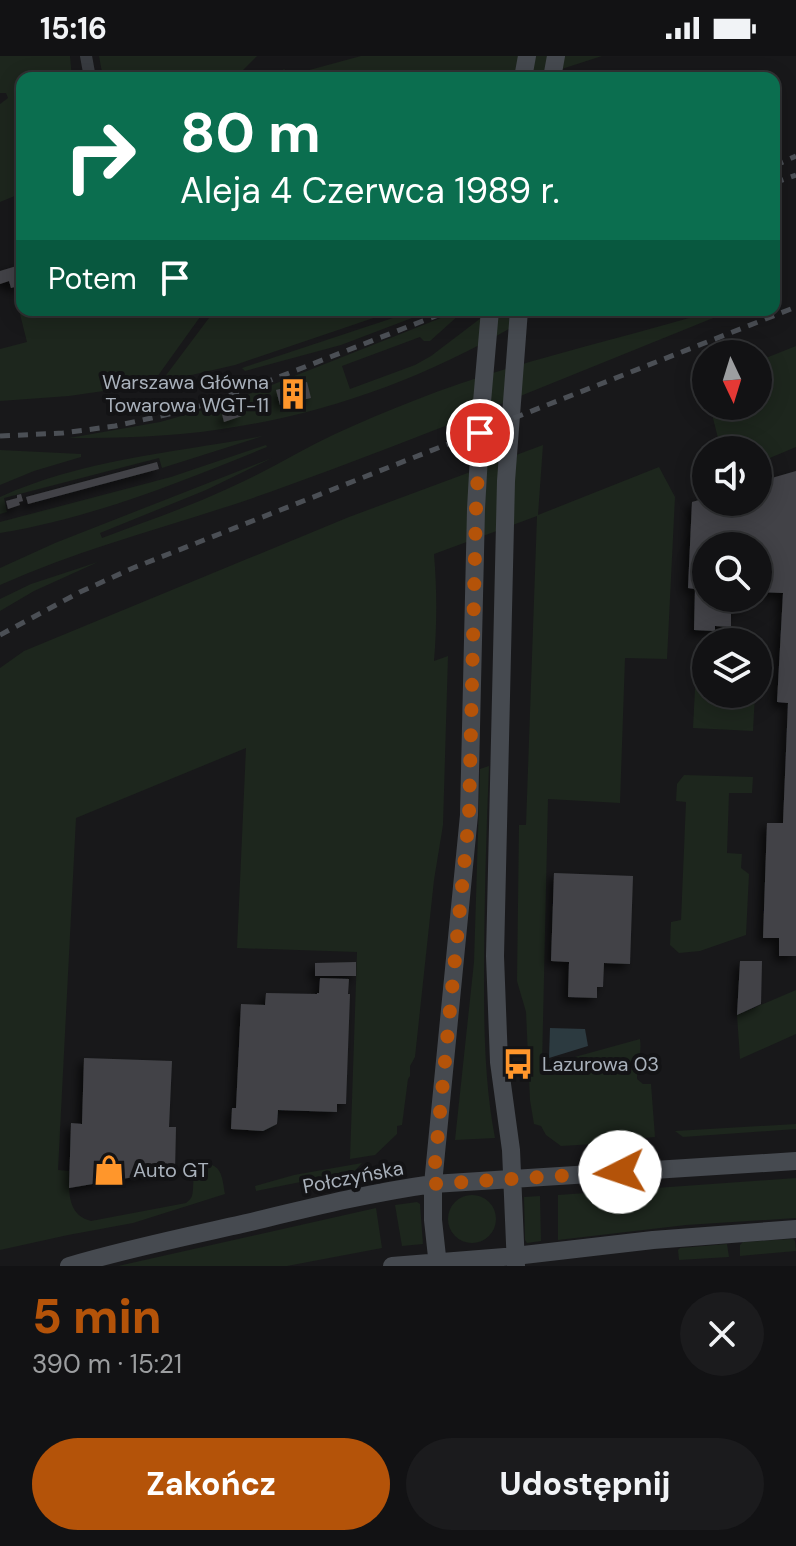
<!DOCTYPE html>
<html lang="pl">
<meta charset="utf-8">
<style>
:root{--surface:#121214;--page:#1b1b1d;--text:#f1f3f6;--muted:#9c9ea0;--line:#313234;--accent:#b45309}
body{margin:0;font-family:"DM Sans",sans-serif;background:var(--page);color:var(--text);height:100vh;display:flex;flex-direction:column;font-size:30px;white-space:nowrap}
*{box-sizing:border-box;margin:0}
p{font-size:26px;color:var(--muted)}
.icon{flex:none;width:44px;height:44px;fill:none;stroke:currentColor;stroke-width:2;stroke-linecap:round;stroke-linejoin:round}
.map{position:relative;height:1210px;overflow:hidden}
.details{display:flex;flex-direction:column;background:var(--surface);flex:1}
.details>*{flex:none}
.guide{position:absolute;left:16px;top:16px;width:764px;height:244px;border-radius:16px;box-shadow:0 4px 20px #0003,0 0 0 2px var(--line);background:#0b6e4f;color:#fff;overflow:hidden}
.needle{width:52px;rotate:176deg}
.controls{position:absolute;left:692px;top:284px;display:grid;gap:16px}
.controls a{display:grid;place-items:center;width:80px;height:80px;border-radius:50%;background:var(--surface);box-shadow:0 4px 20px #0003,0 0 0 2px var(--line);font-size:40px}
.pin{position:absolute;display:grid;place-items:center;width:68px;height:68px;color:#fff;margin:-34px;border:4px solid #fff;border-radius:50%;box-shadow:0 2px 8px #0007}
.me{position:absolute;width:88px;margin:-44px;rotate:266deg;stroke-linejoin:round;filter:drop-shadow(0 0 6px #0008)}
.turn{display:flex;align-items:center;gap:28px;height:168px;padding:0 32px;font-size:36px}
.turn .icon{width:104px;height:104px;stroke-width:2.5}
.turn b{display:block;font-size:56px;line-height:68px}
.then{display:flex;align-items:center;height:76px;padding:0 32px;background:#0003;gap:16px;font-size:30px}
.round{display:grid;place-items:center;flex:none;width:84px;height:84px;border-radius:42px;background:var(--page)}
.head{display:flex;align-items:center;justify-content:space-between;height:136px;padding:0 32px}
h1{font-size:48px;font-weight:800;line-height:60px;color:var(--accent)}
.action{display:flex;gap:16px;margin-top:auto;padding:16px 32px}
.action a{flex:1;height:92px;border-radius:48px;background:var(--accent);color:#fff;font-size:32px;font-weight:800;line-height:92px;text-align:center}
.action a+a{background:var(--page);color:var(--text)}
.status{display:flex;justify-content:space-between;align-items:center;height:56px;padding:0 40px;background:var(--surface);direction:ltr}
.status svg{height:22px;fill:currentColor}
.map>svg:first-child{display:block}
</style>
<div class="status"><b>15:16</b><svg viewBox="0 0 49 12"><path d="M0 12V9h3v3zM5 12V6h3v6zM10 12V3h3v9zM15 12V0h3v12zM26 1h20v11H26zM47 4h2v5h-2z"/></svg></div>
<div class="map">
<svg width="796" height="1210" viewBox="0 0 796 1210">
<defs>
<filter id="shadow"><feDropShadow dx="-5" dy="5" stdDeviation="4" flood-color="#0009"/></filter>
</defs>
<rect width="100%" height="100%" fill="#18181a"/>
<path fill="#1d261d" d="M0,0h70l2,22h-50v115l-22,9v-98l8,-6 -2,-5h-6z
M99,0h158l-22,22h-132z
M361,0h241l-68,22h-260l10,-9 7,6z
M22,231v23h183l-53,74 -83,12 -69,5v-52l27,-7 -13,-52z
M215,254h182l-162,55 -74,17z
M406,254h27l-92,35 -96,26 -3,-3 160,-53z
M461,254l-2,5 -29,26h-6l-4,-4 -78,29 8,23 65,-24 16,-9 50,-38 -3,-8h62c-96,61 -206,103 -318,119 -51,8 -102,9 -153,9l91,-16 64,-18z
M716,254h17c-154,62 -307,126 -463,182 -90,32 -183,54 -270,93v-17l55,-25 217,-85 -66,32 -106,43 2,5c42,-16 84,-30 125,-49 37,-16 72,-38 108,-55 26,-12 52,-23 78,-33 98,-39 202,-60 303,-91z
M796,290v101l-38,16v-13h-37l-11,-44h48v-45z
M263,380l-101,32 -3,-10 -155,40 3,14 -7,2v-17c84,-38 173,-44 263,-61z
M266,389l1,2c-87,35 -174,71 -267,86v-11l171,-45z
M543,389l-5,70 121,-48 16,30 -8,162 -42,-1 -5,145 -72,-4 -6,267 98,-27c2,15 -3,26 -3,40l6,5h8l4,53 -33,3 -10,3 -51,3 -15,-11 -5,-9 -7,-2 -4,-24 -4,-88 -9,-31 2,-156h7l11,-309 -103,38c3,36 3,71 0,107l14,-5 -5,169 -9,55 -19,177 -5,9v10l-2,3 -6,46 -5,1v8l-22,21 -25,4 7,-207 -120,-4 9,-200 -170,70 -18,352 11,1c0,21 -2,44 22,50l95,-18c2,-2 4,-3 5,-5 6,-9 -5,-43 21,-33 11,4 11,19 13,29l-92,29 -65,12 -68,15v-582l24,-17 325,-134z
M0,394l81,4v3l-47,14 -34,14z
M98,506l-64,29 -34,20v-12l31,-15z
M697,594l9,1v43h49l-2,37 -60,-3z
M489,710c-3,71 -5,143 -5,214 0,53 1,105 11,158l-40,2 19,-178 6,-193z
M684,719l69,2 -1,16h-23l-2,60 15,1 -1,14 8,6 -3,61 -46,16 -21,2 -9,-8 1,-23 10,-2 5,-118 -10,-1 1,-17z
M796,934v44l-56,25 -3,-44z
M796,1068v5l-113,8 -8,-6z
M362,1107l-7,8 -99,20 -1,-5 39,-11z
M796,1122v40l-110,7 -128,15v-45z
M448 1163a24 24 0 1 1 48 0a24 24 0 1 1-48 0Z
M540,1140l1,45 -14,2 -2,-3 -1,-43z
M417,1146l3,2 3,40 -21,2 -7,-41z
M376,1152l6,40 -95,18h-169z
M793,1183l2,2 1,10 -56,5v-11l3,-3z
M727,1188l2,13 -50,3 -1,-10 2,-2z"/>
<path fill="#2c3a40" d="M550,972l35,1 3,17 -39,12z"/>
<path fill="#424347" filter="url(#shadow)" d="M20,209l2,20 -11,3 -2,-7 -9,3v-13z
M307,326l4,16 -31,7 -4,-15z
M239,352l3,8 -18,6 -2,-8z
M157,406l2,7 -131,35 -2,-7z
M796,415v485h-17v-18h-16l4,-115h16l5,-120 -11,-1 6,-109 -25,-1v-46h-52v52h45l-4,7 -10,1 -1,6h-5v15l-16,-1v5l-21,-1 1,-41 -7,-1 4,-86 14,-4v4h52v-20z
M21,438l2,7 -4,1 1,3 -12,4 -2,-8 11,-3v-3z
M554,817l79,3 -3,88 -26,-1 -1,24h-6v11l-29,-1 1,-35 -18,-1z
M740,905h22l-1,43 -24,11z
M356,906v14h-41v-13z
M320,922l29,1 -1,15h2l-4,110h-9v8l-59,-2 -1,14 -14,7 -32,-2 1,-21h4l5,-104 24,1 1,-12 51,1v-1h2z
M84,1002l88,3 -3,66h7l-1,43 -106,18 2,-65 11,1z"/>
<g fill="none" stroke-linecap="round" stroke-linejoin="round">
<path stroke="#383b40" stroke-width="12" d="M86,0l4,22"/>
<path stroke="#464a50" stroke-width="18" d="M523,22l4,-22
M552,22l4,-22
M69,1210c57,-17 115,-29 173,-42 63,-15 126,-31 191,-40l363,-23
M392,1210l123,-10 138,-16 143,-11
M438,1210l-5,-46v-36l36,-369 7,-306 6,-107 8,-92
M516,1210l-5,-116 -12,-88 -4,-106 11,-475 13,-171"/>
<path stroke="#4b4f55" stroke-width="5" stroke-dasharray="10 8" stroke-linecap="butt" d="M774,110l22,-10
M774,127l22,-8
M0,380l63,-3 52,-7 73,-16 60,-21 203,-79
M0,579l80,-43 53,-24 663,-261"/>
</g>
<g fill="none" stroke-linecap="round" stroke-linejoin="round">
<path stroke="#b45309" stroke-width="14" stroke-dasharray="0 25.2" d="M480,377l-4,76 -7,306 -36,369 187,-12"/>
</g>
<defs>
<symbol id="building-bare" viewBox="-9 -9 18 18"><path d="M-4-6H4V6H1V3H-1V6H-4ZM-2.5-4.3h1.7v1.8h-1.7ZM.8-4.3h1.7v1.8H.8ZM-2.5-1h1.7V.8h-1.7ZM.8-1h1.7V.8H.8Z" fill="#ff962b" stroke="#131315" stroke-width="2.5" paint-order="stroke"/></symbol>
<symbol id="bus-bare" viewBox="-9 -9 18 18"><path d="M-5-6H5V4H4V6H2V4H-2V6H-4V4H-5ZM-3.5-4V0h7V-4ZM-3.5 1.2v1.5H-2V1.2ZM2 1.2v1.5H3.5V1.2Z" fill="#ff962b" stroke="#131315" stroke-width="2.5" paint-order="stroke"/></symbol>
<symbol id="shop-bare" viewBox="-9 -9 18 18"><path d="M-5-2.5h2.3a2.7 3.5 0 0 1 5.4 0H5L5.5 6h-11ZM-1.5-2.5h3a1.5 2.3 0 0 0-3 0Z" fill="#ff962b" stroke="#131315" stroke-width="2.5" paint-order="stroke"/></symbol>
</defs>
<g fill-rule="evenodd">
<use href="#building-bare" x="271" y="316" width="44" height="44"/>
<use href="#bus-bare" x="496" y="986" width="44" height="44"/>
<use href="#shop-bare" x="87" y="1092" width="44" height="44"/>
</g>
<g text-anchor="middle" stroke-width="8" stroke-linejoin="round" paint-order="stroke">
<g font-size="20" fill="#a9b1bb" stroke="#131315" text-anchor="start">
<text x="269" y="333" text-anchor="end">Warszawa Główna<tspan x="269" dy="23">Towarowa WGT-11</tspan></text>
<text x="542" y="1015">Lazurowa 03</text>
<text x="133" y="1121">Auto GT</text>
</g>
<g font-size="20" fill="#a9b1bb" stroke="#131315">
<text transform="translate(353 1121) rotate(-11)" y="7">Połczyńska</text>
</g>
</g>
</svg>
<div class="controls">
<a><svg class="needle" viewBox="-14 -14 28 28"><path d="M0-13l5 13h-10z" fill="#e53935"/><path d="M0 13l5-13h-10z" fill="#9c9ea0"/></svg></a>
<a><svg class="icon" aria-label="sound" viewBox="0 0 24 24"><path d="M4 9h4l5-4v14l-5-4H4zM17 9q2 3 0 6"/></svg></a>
<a><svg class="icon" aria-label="search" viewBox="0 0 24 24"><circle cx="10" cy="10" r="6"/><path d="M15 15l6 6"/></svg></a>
<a><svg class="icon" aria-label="layers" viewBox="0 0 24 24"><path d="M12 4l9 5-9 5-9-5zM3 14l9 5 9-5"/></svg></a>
</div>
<div class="pin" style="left:480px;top:377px;background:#d93025"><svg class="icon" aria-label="arrive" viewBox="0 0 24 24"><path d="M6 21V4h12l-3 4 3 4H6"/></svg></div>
<svg class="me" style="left:620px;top:1116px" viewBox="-20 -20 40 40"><circle r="19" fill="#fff"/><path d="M0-13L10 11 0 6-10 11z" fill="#b45309"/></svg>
<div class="guide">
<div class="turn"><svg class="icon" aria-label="right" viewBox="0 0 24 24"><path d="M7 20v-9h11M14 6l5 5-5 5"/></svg><div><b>80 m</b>Aleja 4 Czerwca 1989 r.</div></div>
<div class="then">Potem<svg class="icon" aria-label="arrive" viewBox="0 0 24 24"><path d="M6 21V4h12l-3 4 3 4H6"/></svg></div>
</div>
</div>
<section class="details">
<div class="head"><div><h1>5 min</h1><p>390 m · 15:21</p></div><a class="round"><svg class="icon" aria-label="close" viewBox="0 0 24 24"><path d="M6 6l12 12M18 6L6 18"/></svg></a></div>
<div class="action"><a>Zakończ</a><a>Udostępnij</a></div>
</section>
